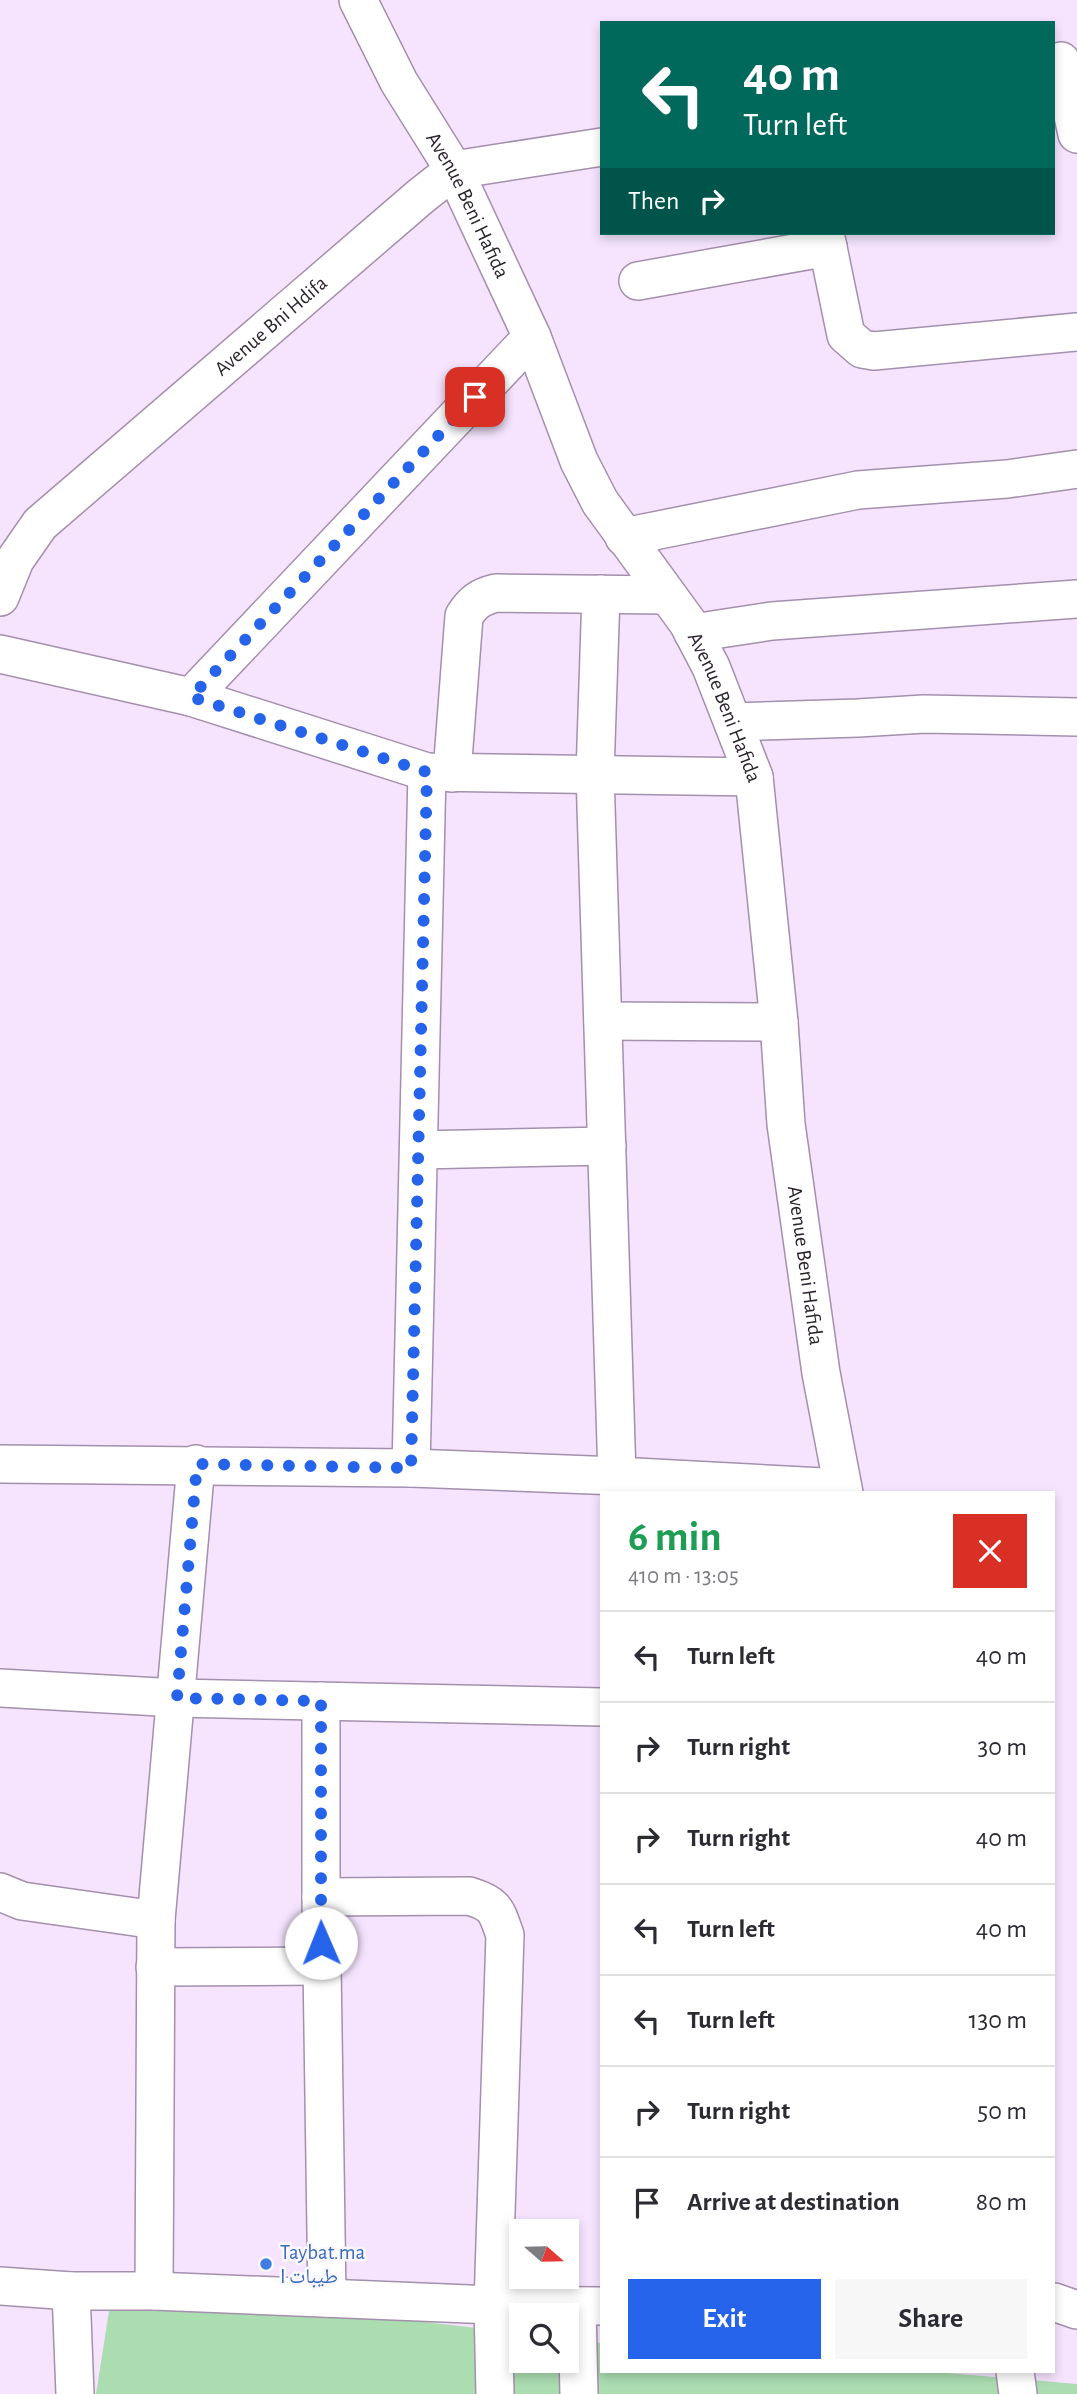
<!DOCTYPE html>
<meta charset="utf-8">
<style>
:root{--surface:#fff;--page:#f7f7f7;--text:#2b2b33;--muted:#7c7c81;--line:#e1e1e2;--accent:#2563eb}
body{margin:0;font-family:"Alegreya Sans","Noto Naskh Arabic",sans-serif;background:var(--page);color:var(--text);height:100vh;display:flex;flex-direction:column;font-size:26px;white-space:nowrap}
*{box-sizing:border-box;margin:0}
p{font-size:23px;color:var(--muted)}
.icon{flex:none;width:38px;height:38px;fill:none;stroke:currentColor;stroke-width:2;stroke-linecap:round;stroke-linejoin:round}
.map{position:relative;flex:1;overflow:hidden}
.drawer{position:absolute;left:600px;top:1491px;width:455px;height:882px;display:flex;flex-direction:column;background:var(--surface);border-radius:0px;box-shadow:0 4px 10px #0003}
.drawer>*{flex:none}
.hud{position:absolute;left:600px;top:21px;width:455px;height:214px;border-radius:0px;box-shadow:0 4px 10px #0003;background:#00695c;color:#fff;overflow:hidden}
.needle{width:46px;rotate:110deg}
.tools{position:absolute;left:509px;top:2219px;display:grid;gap:14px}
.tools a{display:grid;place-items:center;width:70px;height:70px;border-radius:0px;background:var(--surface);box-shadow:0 4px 10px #0003;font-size:35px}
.pin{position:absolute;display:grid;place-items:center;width:60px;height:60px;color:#fff;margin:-30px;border-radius:14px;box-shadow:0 4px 10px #0006}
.me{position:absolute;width:77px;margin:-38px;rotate:359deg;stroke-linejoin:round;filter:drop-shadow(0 0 5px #0008)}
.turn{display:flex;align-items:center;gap:24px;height:147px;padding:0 28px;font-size:32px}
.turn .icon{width:91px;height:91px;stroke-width:2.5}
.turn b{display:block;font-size:49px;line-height:60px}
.then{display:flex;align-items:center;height:66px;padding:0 28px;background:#0003;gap:14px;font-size:26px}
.round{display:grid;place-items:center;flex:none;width:74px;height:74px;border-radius:0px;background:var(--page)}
.summary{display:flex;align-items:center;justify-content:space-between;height:119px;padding:0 28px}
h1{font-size:42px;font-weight:700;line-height:52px;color:#1e9e55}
.cta{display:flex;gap:14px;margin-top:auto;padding:14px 28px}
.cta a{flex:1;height:80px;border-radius:0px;background:var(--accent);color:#fff;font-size:28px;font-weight:700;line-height:80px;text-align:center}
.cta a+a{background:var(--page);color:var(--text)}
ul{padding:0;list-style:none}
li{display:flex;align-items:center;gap:21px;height:91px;padding:0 28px;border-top:2px solid var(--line)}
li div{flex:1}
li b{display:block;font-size:26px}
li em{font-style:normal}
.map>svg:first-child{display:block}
</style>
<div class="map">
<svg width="1077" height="2394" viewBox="0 0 1077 2394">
<rect width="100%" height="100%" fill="#f6e4fe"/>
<path fill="#acddb1" d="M154,2291l367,42 1,28h45v-22l35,4v28h321l154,13v10h-981l16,-102z"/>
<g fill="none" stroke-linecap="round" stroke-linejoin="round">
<defs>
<g id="minor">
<path id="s1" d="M358,0l41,82 55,88 78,167 47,124 21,41 88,121 23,44 43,110 25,245 7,102 35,249 23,120"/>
<path d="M1061,61l16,73"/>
<path d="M825,233l21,102 16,14 12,2 203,-19"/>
<path d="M638,281l190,-34"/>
<path d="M624,537l234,-47 149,-11 70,-10"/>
<path d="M601,594l-6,180 22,702"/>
<path id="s2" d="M0,597l15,-37 25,-36 381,-328 33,-26 148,-23"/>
<path d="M693,633l79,-12 305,-22"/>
<path d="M0,654l191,43 236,75 327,5"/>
<path d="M191,697l341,-360"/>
<path d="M733,722l125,-4 66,-4 153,3"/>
<path d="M452,773l12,-157c9,-14 16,-19 32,-23l171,2"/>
<path d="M603,1021l176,1"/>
<path d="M419,1150l188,-4"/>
<path d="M0,1464l411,4 206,8 225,12"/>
<path d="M411,1468l16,-696"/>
<path d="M0,1688l177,10 425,9"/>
<path d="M0,1892l22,9 134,19"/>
<path d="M321,1897v-196"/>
<path d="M155,1967l167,-1"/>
<path d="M0,2286l71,5h83l339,14 109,1"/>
<path d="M71,2291l4,103"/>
<path d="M154,2291l2,-371 40,-456"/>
<path d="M327,2298l-6,-401 148,-1c27,8 27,14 36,39l-12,370 2,89"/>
<path d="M1054,2302l23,8"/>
<path d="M577,2307l2,87"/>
<path d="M1015,2371l3,23"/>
</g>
</defs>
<use href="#minor" stroke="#a48fad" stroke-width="40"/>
<use href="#minor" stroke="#fff" stroke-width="37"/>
</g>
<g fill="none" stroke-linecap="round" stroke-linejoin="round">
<path stroke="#2563eb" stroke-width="12" stroke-dasharray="0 21.6" d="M321,1943v-242l-144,-3 20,-234 214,4 16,-696 -236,-75 284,-300"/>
</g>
<circle fill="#3f7fe0" stroke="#fbf7fd" stroke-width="2.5" cx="266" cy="2264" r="7"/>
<g text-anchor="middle" stroke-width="5" stroke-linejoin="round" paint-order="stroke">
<g font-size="21" fill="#2c232f" stroke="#fbf7fd">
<text dy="7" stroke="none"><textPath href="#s1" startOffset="233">Avenue Beni Hafida</textPath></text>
<text dy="7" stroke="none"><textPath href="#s2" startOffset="388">Avenue Bni Hdifa</textPath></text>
<text dy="7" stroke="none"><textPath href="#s1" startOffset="800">Avenue Beni Hafida</textPath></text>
<text dy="7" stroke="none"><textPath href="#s1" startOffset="1367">Avenue Beni Hafida</textPath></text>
</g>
<g font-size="21" fill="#366cbe" stroke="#fbf7fd" text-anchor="start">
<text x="280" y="2259">Taybat.ma<tspan x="280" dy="24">I طيبات</tspan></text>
</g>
</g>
</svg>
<div class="tools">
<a><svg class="needle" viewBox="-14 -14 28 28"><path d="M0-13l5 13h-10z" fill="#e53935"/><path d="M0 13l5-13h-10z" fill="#7c7c81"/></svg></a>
<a><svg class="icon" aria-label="search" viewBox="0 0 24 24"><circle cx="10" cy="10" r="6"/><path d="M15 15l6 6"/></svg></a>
</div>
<div class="pin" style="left:475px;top:397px;background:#d93025"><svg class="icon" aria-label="arrive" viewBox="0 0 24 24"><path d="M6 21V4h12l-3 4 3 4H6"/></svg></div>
<svg class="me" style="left:321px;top:1943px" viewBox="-20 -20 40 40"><circle r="19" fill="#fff"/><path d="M0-13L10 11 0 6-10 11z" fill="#2563eb"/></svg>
<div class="hud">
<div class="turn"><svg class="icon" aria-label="left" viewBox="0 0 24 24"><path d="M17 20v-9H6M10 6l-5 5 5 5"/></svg><div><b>40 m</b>Turn left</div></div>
<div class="then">Then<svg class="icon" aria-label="right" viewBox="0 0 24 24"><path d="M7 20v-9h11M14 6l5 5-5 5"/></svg></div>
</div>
<section class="drawer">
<div class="summary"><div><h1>6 min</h1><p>410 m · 13:05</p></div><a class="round" style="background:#d93025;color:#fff"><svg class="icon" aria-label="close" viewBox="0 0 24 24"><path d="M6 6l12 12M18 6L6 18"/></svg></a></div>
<ul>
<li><svg class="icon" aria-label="left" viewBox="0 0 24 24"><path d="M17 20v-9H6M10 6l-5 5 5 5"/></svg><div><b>Turn left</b></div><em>40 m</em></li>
<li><svg class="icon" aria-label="right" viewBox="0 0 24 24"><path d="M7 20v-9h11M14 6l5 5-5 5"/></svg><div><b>Turn right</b></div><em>30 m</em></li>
<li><svg class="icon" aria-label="right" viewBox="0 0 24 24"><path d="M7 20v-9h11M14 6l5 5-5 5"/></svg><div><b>Turn right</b></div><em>40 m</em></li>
<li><svg class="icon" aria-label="left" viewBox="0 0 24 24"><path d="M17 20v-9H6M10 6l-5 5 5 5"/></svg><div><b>Turn left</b></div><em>40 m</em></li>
<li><svg class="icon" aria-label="left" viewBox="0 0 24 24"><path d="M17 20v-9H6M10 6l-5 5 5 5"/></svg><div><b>Turn left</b></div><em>130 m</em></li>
<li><svg class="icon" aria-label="right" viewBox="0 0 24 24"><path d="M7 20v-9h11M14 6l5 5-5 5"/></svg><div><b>Turn right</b></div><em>50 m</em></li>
<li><svg class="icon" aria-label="arrive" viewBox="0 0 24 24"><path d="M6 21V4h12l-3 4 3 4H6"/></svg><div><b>Arrive at destination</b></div><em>80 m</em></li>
</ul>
<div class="cta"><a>Exit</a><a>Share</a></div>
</section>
</div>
